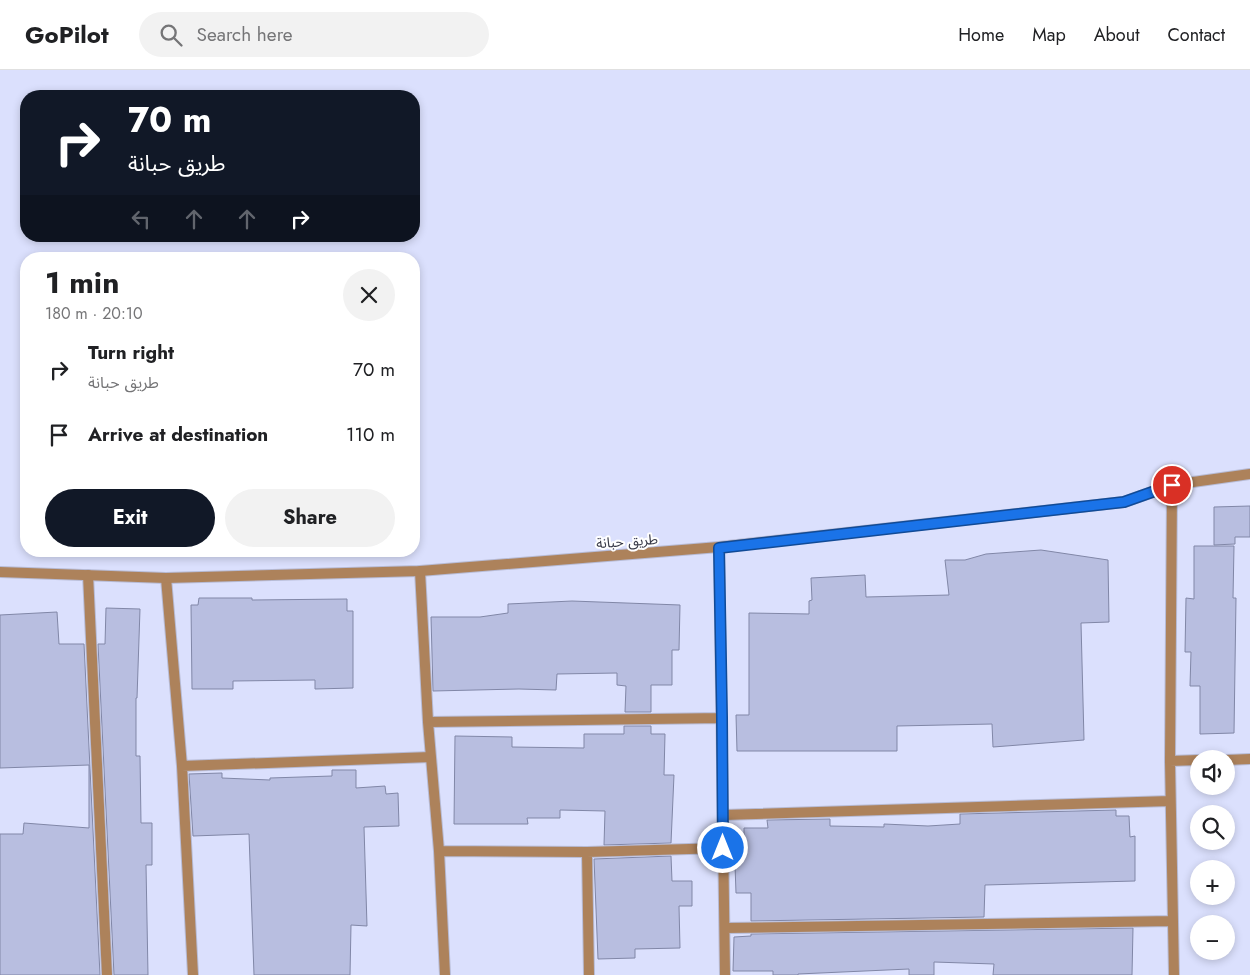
<!DOCTYPE html>
<meta charset="utf-8">
<style>
:root{--surface:#fff;--page:#f2f2f2;--text:#202124;--muted:#757577;--line:#e0e0e0;--accent:#111827}
body{margin:0;font-family:Jost,"Noto Sans Arabic",sans-serif;background:var(--page);color:var(--text);height:100vh;display:flex;flex-direction:column;font-size:19px;white-space:nowrap}
*{box-sizing:border-box;margin:0}
p{font-size:16px;color:var(--muted)}
.icon{flex:none;width:28px;height:28px;fill:none;stroke:currentColor;stroke-width:2;stroke-linecap:round;stroke-linejoin:round}
.map{position:relative;flex:1;overflow:hidden}
.side{position:absolute;left:20px;top:182px;width:400px;height:305px;display:flex;flex-direction:column;background:var(--surface);border-radius:20px;box-shadow:0 2px 8px #0003}
.side>*{flex:none}
.hud{position:absolute;left:20px;top:20px;width:400px;height:152px;border-radius:20px;box-shadow:0 2px 8px #0003;background:#111827;color:#fff;overflow:hidden}
.fabs{position:absolute;left:1190px;top:680px;display:grid;gap:10px}
.fabs a{display:grid;place-items:center;width:45px;height:45px;border-radius:50%;background:var(--surface);box-shadow:0 2px 8px #0003;font-size:25px}
.pin{position:absolute;display:grid;place-items:center;width:42px;height:42px;color:#fff;margin:-21px;border:2px solid #fff;border-radius:50%;box-shadow:0 1px 5px #0007}
.me{position:absolute;width:55px;margin:-28px;rotate:0deg;stroke-linejoin:round;filter:drop-shadow(0 0 4px #0008)}
.turn{display:flex;align-items:center;gap:18px;height:105px;padding:0 25px;font-size:22px}
.turn .icon{width:65px;height:65px;stroke-width:2.5}
.turn b{display:block;font-size:35px;line-height:42px}
.lanes{display:flex;align-items:center;height:48px;padding:0 25px;background:#0003;justify-content:center;gap:25px;direction:ltr}
.lanes .off{opacity:.35}
.round{display:grid;place-items:center;flex:none;width:52px;height:52px;border-radius:26px;background:var(--page)}
.headline{display:flex;align-items:center;justify-content:space-between;height:85px;padding:0 25px}
h1{font-size:30px;font-weight:700;line-height:38px}
.primary-button{display:flex;gap:10px;margin-top:auto;padding:10px 25px}
.primary-button a{flex:1;height:58px;border-radius:30px;background:var(--accent);color:#fff;font-size:20px;font-weight:700;line-height:58px;text-align:center}
.primary-button a+a{background:var(--page);color:var(--text)}
ul{padding:0;list-style:none}
li{display:flex;align-items:center;gap:15px;height:65px;padding:0 25px}
li div{flex:1}
li b{display:block;font-size:19px}
li em{font-style:normal}
header{display:flex;align-items:center;gap:30px;box-sizing:border-box;height:70px;padding:0 25px;background:var(--surface);border-bottom:1px solid var(--line)}
header strong{font-size:24px}
nav{display:flex;gap:28px;margin-inline-start:auto;font-size:18px}
.search{width:350px;height:45px;background:var(--page);display:flex;align-items:center;gap:12px;box-sizing:border-box;padding:0 18px;border-radius:28px;color:var(--muted);font-size:19px}
.map>svg:first-child{display:block}
</style>
<header>
<strong>GoPilot</strong>
<div class="search"><svg class="icon" aria-label="search" viewBox="0 0 24 24"><circle cx="10" cy="10" r="6"/><path d="M15 15l6 6"/></svg>Search here</div>
<nav><a>Home</a><a>Map</a><a>About</a><a>Contact</a></nav>
</header>
<div class="map">
<svg width="1250" height="905" viewBox="0 0 1250 905">
<rect width="100%" height="100%" fill="#dbe0fd"/>
<path fill="#b8bee0" stroke="#8187a7" d="M1250,436v31h-15v7l-21,1v-38z
M1194,476h40l-1,52h3l-2,135 -34,1v-48h-10l1,-34h-6l1,-54 8,1z
M1041,480l67,10 1,62 -28,1 3,117 -91,7 -1,-23 -95,2v25h-160l-1,-36h13v-102l60,1v-13l3,-1 -1,-22 54,-3 1,22 83,-2 -4,-35h20l21,-6z
M199,528h53v2l95,-1v12h6v77l-38,1v-9l-82,1v8h-41l-1,-84h7z
M572,531l108,4 -1,45h-7v35h-21v27h-26l1,-26 -9,-1v-12l-60,1 -1,16 -37,-1 -86,2 -2,-74h49l28,-4v-9z
M106,538l34,1 -3,89h-1v58h4l1,67h11v42h-6l2,110h-34l-16,-331h7z
M57,542l2,32h25l16,331h-100v-141h23l1,-11 65,5v-63l-89,3v-153z
M624,656h27v8h14l-1,41h10l-3,68 -67,2 1,-34 -45,-1v8h-33l1,6h-74l1,-88 57,1v10l72,1v-14h40z
M332,700h24v18l29,-2 1,8 12,-1 1,33 -35,1 3,99 -16,-1 -1,50h-96l-5,-141 -56,2 -4,-62 33,-1v5l48,2v-2l62,-2z
M1116,740v6h13l1,21 5,-1v45l-150,4 -1,32 -233,4v-28h-15l-1,-28h-4v-26h13v-11h24l-1,-8 63,-1v7l54,1v-3l44,2 32,-2v-10z
M671,786l1,25h20v25h-13l1,42 -45,1v9l-37,1 -4,-100z
M1133,858l-1,47h-139l1,-11 -60,-2v13h-25v-6l-111,5v1h-25v-4h-40l1,-34 17,-1v-2z"/>
<g fill="none" stroke-linecap="round" stroke-linejoin="round">
<defs>
<path id="minor" d="M1172,415l-2,276 4,214
M719,477l6,428
M420,501l8,151 11,129 6,124
M88,505l19,400
M166,508l16,188 11,209
M428,652l294,-4
M1226,690l24,-1
M1170,691l29,-1
M182,696l249,-9
M723,745l447,-14
M439,781l148,1 136,-4
M587,782l2,123
M725,858l448,-7"/>
<path id="tertiary" d="M0,502l166,6 254,-7 299,-24 405,-45 48,-17 78,-11"/>
</defs>
<use href="#minor" stroke="#b7bbd5" stroke-width="12"/>
<use href="#tertiary" stroke="#b7bbd5" stroke-width="12"/>
<use href="#minor" stroke="#ad825b" stroke-width="10"/>
<use href="#tertiary" stroke="#ad825b" stroke-width="10"/>
</g>
<g fill="none" stroke-linecap="round" stroke-linejoin="round">
<defs>
<path id="route" d="M723,778l-1,-130 -3,-170 405,-46 48,-17"/>
</defs>
<use href="#route" stroke="#114b97" stroke-width="12"/>
<use href="#route" stroke="#1a73e8" stroke-width="9"/>
</g>
<g text-anchor="middle" stroke-width="4" stroke-linejoin="round" paint-order="stroke">
<g font-size="14" fill="#383a48" stroke="#fff">
<text transform="translate(627 471) rotate(-4)" y="5">طريق حبانة</text>
</g>
</g>
</svg>
<div class="fabs">
<a><svg class="icon" aria-label="sound" viewBox="0 0 24 24"><path d="M4 9h4l5-4v14l-5-4H4zM17 9q2 3 0 6"/></svg></a>
<a><svg class="icon" aria-label="search" viewBox="0 0 24 24"><circle cx="10" cy="10" r="6"/><path d="M15 15l6 6"/></svg></a>
<a>+</a>
<a>−</a>
</div>
<div class="pin" style="left:1172px;top:415px;background:#d93025"><svg class="icon" aria-label="arrive" viewBox="0 0 24 24"><path d="M6 21V4h12l-3 4 3 4H6"/></svg></div>
<svg class="me" style="left:723px;top:778px" viewBox="-20 -20 40 40"><circle r="17" fill="#1a73e8" stroke="#fff" stroke-width="3"/><path d="M0-11L8 9 0 5-8 9z" fill="#fff"/></svg>
<div class="hud">
<div class="turn"><svg class="icon" aria-label="right" viewBox="0 0 24 24"><path d="M7 20v-9h11M14 6l5 5-5 5"/></svg><div><b>70 m</b>طريق حبانة</div></div>
<div class="lanes"><svg class="icon off" aria-label="left" viewBox="0 0 24 24"><path d="M17 20v-9H6M10 6l-5 5 5 5"/></svg><svg class="icon off" aria-label="ahead" viewBox="0 0 24 24"><path d="M12 20V5M6 11l6-6 6 6"/></svg><svg class="icon off" aria-label="ahead" viewBox="0 0 24 24"><path d="M12 20V5M6 11l6-6 6 6"/></svg><svg class="icon" aria-label="right" viewBox="0 0 24 24"><path d="M7 20v-9h11M14 6l5 5-5 5"/></svg></div>
</div>
<section class="side">
<div class="headline"><div><h1>1 min</h1><p>180 m · 20:10</p></div><a class="round"><svg class="icon" aria-label="close" viewBox="0 0 24 24"><path d="M6 6l12 12M18 6L6 18"/></svg></a></div>
<ul>
<li><svg class="icon" aria-label="right" viewBox="0 0 24 24"><path d="M7 20v-9h11M14 6l5 5-5 5"/></svg><div><b>Turn right</b><p>طريق حبانة</p></div><em>70 m</em></li>
<li><svg class="icon" aria-label="arrive" viewBox="0 0 24 24"><path d="M6 21V4h12l-3 4 3 4H6"/></svg><div><b>Arrive at destination</b></div><em>110 m</em></li>
</ul>
<div class="primary-button"><a>Exit</a><a>Share</a></div>
</section>
</div>
